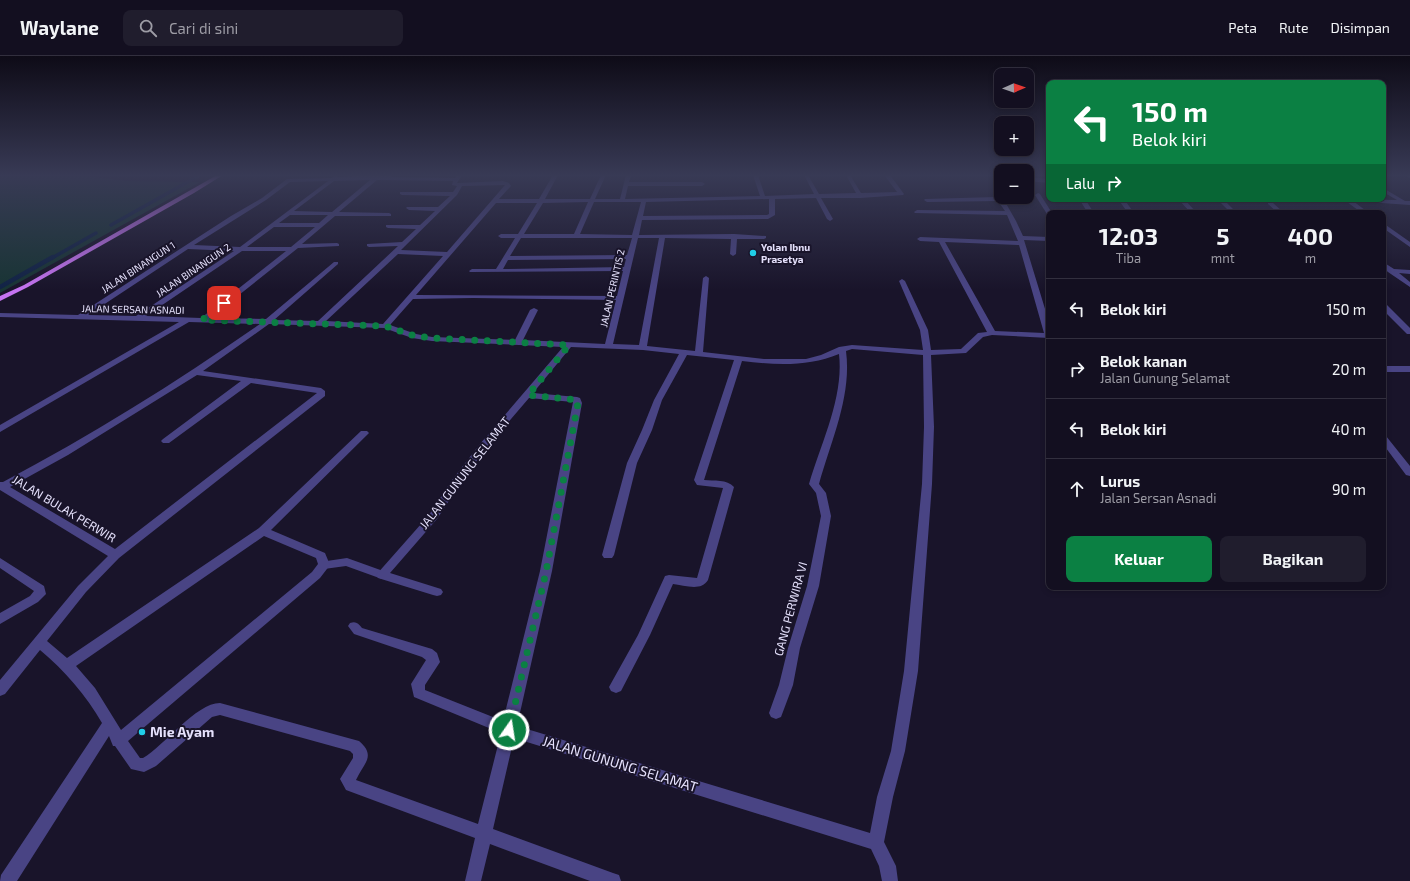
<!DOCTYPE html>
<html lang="id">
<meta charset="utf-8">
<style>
:root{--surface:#130f20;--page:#201d2d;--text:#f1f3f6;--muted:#9d9ca5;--line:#322f3e;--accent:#0b8043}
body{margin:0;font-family:"Exo 2",sans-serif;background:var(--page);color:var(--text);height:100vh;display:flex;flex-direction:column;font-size:15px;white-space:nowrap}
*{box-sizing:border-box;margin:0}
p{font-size:13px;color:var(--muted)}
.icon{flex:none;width:22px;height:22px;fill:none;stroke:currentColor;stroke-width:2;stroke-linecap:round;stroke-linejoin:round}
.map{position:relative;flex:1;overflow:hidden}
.side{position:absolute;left:1046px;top:154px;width:340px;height:380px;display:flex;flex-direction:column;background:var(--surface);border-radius:8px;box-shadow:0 2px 6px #0003,0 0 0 1px var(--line)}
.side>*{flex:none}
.hud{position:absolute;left:1046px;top:24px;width:340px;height:122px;border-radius:8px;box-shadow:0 2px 6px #0003,0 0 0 1px var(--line);background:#0b8043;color:#fff;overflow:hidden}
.needle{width:26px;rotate:88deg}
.controls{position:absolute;left:994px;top:12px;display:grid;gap:8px}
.controls a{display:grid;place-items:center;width:40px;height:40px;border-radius:8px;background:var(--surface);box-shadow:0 2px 6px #0003,0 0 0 1px var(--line);font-size:20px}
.pin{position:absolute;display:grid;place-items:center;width:34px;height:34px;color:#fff;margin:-17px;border-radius:8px;box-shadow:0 2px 6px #0006}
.me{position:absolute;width:44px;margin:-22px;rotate:13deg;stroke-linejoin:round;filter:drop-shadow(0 0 3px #0008)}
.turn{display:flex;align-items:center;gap:14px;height:84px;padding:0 20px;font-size:18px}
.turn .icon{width:52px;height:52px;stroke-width:2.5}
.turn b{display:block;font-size:28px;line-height:34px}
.then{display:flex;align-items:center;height:38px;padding:0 20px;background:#0003;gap:8px;font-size:15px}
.eta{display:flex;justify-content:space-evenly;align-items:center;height:68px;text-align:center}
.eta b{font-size:24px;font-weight:700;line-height:28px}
.primary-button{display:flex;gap:8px;margin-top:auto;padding:8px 20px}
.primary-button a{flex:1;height:46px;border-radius:8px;background:var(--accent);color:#fff;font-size:16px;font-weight:700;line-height:46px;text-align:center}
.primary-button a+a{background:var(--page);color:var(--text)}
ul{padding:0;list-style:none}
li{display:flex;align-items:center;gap:12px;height:60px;padding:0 20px;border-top:1px solid var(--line)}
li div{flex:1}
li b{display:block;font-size:15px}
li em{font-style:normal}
header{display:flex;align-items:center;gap:24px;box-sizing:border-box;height:56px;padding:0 20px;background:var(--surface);border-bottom:1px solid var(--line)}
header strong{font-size:19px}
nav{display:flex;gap:22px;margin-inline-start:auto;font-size:14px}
.search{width:280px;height:36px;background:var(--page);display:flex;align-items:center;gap:10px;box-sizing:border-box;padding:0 14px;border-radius:8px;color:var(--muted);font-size:15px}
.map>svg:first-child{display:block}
</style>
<header>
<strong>Waylane</strong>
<div class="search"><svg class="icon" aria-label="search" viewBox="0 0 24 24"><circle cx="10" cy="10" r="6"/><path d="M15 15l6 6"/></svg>Cari di sini</div>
<nav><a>Peta</a><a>Rute</a><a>Disimpan</a></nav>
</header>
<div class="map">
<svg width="1410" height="825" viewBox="0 0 1410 825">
<rect width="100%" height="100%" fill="#19142a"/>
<path fill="#183434" d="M0,119h78l49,6 73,1 -200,111z"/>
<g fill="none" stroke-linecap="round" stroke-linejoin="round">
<path stroke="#112346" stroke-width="3.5" d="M111,169l89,-50
M52,202l44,-25"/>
<path stroke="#112346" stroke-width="4.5" d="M0,231l53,-30"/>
<path fill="#494484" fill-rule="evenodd" d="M347,502l39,14 2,3 -2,3 -4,1 -36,-13 -22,3 -4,-1 -2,-3 2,-3z"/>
<path fill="#494484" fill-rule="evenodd" d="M336,119l2,2 39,-2 10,1 1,-1h5l-1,2 63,1 3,-3h4l-5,8 46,-2 6,2 2,3 -12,13h40l14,-24h5l-13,24h45l11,-24h5l-11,24h25l6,-24h5l-2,7h73l3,2 -3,2h-74l-3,13 135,-3 -7,-21h5l7,21 49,-2 -10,-19h4l11,19 37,-1 -10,-18h4l11,18 36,-1 -12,-16 5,-1 14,19 -1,1 -43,3h-39l12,21 -3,2 -3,-2 -11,-21 -41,1v16l-7,4 -126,1 -3,15 95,-1 32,2v2l-2,1h-27l-1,15 -3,2 -3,-2 1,-15 -66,-1 -18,108 48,5 8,-73 3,-2 3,2 -6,74 61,7h42l15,-4 18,-8 13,-2 71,5 -3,-20 -21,-49 3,-2 3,2 23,49 3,20 30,-1 17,-16 9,-1 -48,-90 -19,-1 -3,-2 3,-2 98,4 -11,-26 -92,-2 -1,-1 3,-2 88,1 -7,-10 -71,1 -3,-2 1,-1 71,-2 -3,-3 5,-1 7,6 -1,1 12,21 7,15 26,1v4l-25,-1 25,82v16l-57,-3 -9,2 -17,16 -35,2 3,72 -2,57 -14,187 -13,80 -12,46 -9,45 12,24 2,15h-16l-3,-15 -8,-17 -357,-111 -21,91 120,44 6,2 2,6h-31l-100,-37 -9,37h-16l10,-43 -129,-48 -6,-11 13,-21v-4l-3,-3 -130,-36 -8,2 -56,49 -12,6 -13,-3 -16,-23h-2l-4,-10 -92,145h-17l1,-6 101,-152c-16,-28 -37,-52 -62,-73l-35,44 -5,2v-16l78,-94 30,-30 -108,-66v-8h3c89,-47 174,-100 257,-158l-71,-2 -189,110v-7l179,-103 -179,-5v-4l78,2 153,-99 31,-18 25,-19 45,-1zM370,124l-38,32 -38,-1 40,-30zM377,124l76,1 -1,4 5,1 -4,6h-53v2l2,1 48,1 -12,11h-31l-1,1 3,2 26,1 -15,14h-34v2l2,1 28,1 -14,13 -35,2v2l2,1 29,-1 -80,75 -44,-1 64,-56v-2h-4l-68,57 -56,-1 88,-70 41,-2v-2l-2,-1 -35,1 33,-28h56v-2l-2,-1 -50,-1zM328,125l-88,66 -46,-2 72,-45 24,-18zM505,129l-58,67 -46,-2 56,-55 5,-9zM769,143v15l-2,1 -124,1 3,-14zM588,146l-14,32h-50l19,-31zM594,146h47l-9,33 -52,-1zM496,147h41l-19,31h-17l-3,2 3,2h14l-19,31h-24l-3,2 1,1 153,-1 -6,25 -201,-1zM290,159h38l-9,8h-40zM274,171h41l-24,20h-44zM521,182h111l-5,17 -117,1zM638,182h21l-20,107 -26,-1zM945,186l74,3 25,88 -49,-2zM188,193l46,2 -98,65 -48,-1zM242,195h44l-85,67 -55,-2zM398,198l45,2 -60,68 -57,-3zM626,203l-2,8 -121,2 5,-9zM473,242l143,2 -11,44 -82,-4 15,-30 -4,-2 -4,2 -15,30 -83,-3 -16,-3 -26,-9 23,-26zM269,268l115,4 28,10 20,3 131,6 -83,97 -28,36 -23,35 -53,60 2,3 55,17 4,1 4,-1 2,-3 -2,-3 -51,-16 47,-54 23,-35 26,-36 43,-50 44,4 -33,169 -37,150 -78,-31v-5l15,-23 -3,-9 -5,-4 -70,-21c-4,-5 -6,-7 -12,-5l-2,3 6,8 68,23 4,3 -15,24 3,13 87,36 -23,91 -122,-44c7,-16 21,-24 3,-39l-139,-38c-24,0 -56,43 -77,55h-3l-12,-17 192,-163 10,-13 -5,-12 -54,-23 96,-95 2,-2 -2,-2h-6l-102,97 -192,130 -20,-17 39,-49 33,-34 206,-162v-5l-4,-3 -118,-17zM571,291l72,3 36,4 -25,46 -12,30 -15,33 -25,92 2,3h8l2,-3 23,-92 15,-33 10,-30 25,-45 47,5 -40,120 3,5 26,3 -26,90 -28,-3 -4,1 -27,59 -29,52 2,4 5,2 5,-2 29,-56 23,-51c11,1 28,8 35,-4l26,-93c-7,-8 -20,-6 -30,-7l38,-119c33,4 66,6 97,-7 5,43 -18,89 -30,130l7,9 5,23 -14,70 -19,62 -9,37 -10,28 2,4 5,2 5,-2 12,-32 7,-37 19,-62 12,-70 -5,-23 -7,-9c12,-43 33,-88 27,-133l6,-2 71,6 1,72 -2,57 -18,187 -13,80 -14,46 -7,36 -353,-107 35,-155 30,-168 -2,-5 -3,-1 -44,-4zM197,319l44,6 -78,58 -2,2 2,2h6l82,-60 66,10 -202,156 -105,-62 58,-32zM264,480l52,22 2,6 -6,8 -191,158 -26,-42 -19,-22z
M1404,119h6v3z
M1027,121l22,2v4l-22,-2z
M1383,132l22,13h5v4l-57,-4 16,12h-7l-19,-14 54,1 -14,-8z
M1038,137l2,1 12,19 -5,1 -12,-19z
M1079,143h6l9,14h-6z
M1118,143h6l10,14h-6z
M1178,143h6l13,14h-6z
M1217,143h6l14,14h-6z
M1268,146h4l12,11h-6l-10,-9z
M1383,167l27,19v5l-27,-19z
M1383,206l11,7 16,1v4l-11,-1 11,9v5l-22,-15 -5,-5z
M1383,248h3l24,24v6h-3l-24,-24z
M1383,310h27v6h-27z
M1383,379l3,1 24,30v10l-4,-1 -23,-31z
M0,502l44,28 2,8 -8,8 -38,22v-11l30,-17 4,-5 -34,-23z"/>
<path fill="#c573f1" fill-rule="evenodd" d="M217,119h6l-29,18 -166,94 -28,14v-5l24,-11z"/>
</g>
<linearGradient id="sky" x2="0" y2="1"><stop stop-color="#0e0b17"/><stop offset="0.51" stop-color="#383a55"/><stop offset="1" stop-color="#383a55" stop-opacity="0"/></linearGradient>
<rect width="1410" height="234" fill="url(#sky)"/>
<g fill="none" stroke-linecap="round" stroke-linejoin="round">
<path stroke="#0b8043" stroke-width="7" stroke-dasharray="0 12.6" d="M224,247l-22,17 183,6 30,10 17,2 137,7 -41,50 49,5 1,3 -32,169 -37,158"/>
</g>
<g fill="#20cee8" stroke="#19142a" stroke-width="1.5">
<circle cx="753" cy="197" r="4"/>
<circle cx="142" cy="676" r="4"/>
</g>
<g text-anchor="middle" stroke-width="4" stroke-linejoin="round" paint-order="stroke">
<g font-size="10" font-weight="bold" fill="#e5e1fc" stroke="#19142a" text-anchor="start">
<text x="761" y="195">Yolan Ibnu<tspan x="761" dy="12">Prasetya</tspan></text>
</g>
<g font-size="10" fill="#e5e1fc" stroke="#19142a">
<text transform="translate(138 211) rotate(-33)" y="4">JALAN BINANGUN 1</text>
<text transform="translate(193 214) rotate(-34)" y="4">JALAN BINANGUN 2</text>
<text transform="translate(612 232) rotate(-77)" y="4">JALAN PERINTIS 2</text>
<text transform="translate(133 253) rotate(1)" y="4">JALAN SERSAN ASNADI</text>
</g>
<g font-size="12" fill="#e5e1fc" stroke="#19142a">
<text transform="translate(465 417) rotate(-52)" y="4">JALAN GUNUNG SELAMAT</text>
<text transform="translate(64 453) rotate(31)" y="4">JALAN BULAK PERWIR</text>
<text transform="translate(791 553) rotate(-75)" y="4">GANG PERWIRA VI</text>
</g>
<g font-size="14" font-weight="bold" fill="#e5e1fc" stroke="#19142a" text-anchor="start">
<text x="150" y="681">Mie Ayam</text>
</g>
<g font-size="14" fill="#e5e1fc" stroke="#19142a">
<text transform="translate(620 708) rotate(17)" y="5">JALAN GUNUNG SELAMAT</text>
</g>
</g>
</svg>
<div class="controls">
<a><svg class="needle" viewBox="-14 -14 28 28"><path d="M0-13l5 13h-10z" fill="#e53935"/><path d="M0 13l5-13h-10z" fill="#9d9ca5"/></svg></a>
<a>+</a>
<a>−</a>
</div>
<div class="pin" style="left:224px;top:247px;background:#d93025"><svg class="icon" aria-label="arrive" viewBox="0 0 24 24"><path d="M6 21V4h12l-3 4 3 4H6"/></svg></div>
<svg class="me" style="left:509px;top:674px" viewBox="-20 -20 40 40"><circle r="17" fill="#0b8043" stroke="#fff" stroke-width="3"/><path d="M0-11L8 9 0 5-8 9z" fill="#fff"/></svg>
<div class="hud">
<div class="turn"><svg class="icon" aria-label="left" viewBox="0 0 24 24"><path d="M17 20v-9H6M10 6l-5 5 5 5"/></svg><div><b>150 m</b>Belok kiri</div></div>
<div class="then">Lalu<svg class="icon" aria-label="right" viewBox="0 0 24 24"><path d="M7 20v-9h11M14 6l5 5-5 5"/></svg></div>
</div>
<section class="side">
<div class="eta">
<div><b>12:03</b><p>Tiba</p></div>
<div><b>5</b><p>mnt</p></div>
<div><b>400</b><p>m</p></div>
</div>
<ul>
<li><svg class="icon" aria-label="left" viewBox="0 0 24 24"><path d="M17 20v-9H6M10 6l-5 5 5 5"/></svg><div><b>Belok kiri</b></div><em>150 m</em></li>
<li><svg class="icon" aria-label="right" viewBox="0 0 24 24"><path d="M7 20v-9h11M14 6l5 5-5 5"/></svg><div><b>Belok kanan</b><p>Jalan Gunung Selamat</p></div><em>20 m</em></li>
<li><svg class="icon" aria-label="left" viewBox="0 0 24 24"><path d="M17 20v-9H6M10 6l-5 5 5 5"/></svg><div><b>Belok kiri</b></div><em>40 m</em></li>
<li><svg class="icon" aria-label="ahead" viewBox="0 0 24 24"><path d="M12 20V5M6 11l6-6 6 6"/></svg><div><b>Lurus</b><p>Jalan Sersan Asnadi</p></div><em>90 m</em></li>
</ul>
<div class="primary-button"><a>Keluar</a><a>Bagikan</a></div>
</section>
</div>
